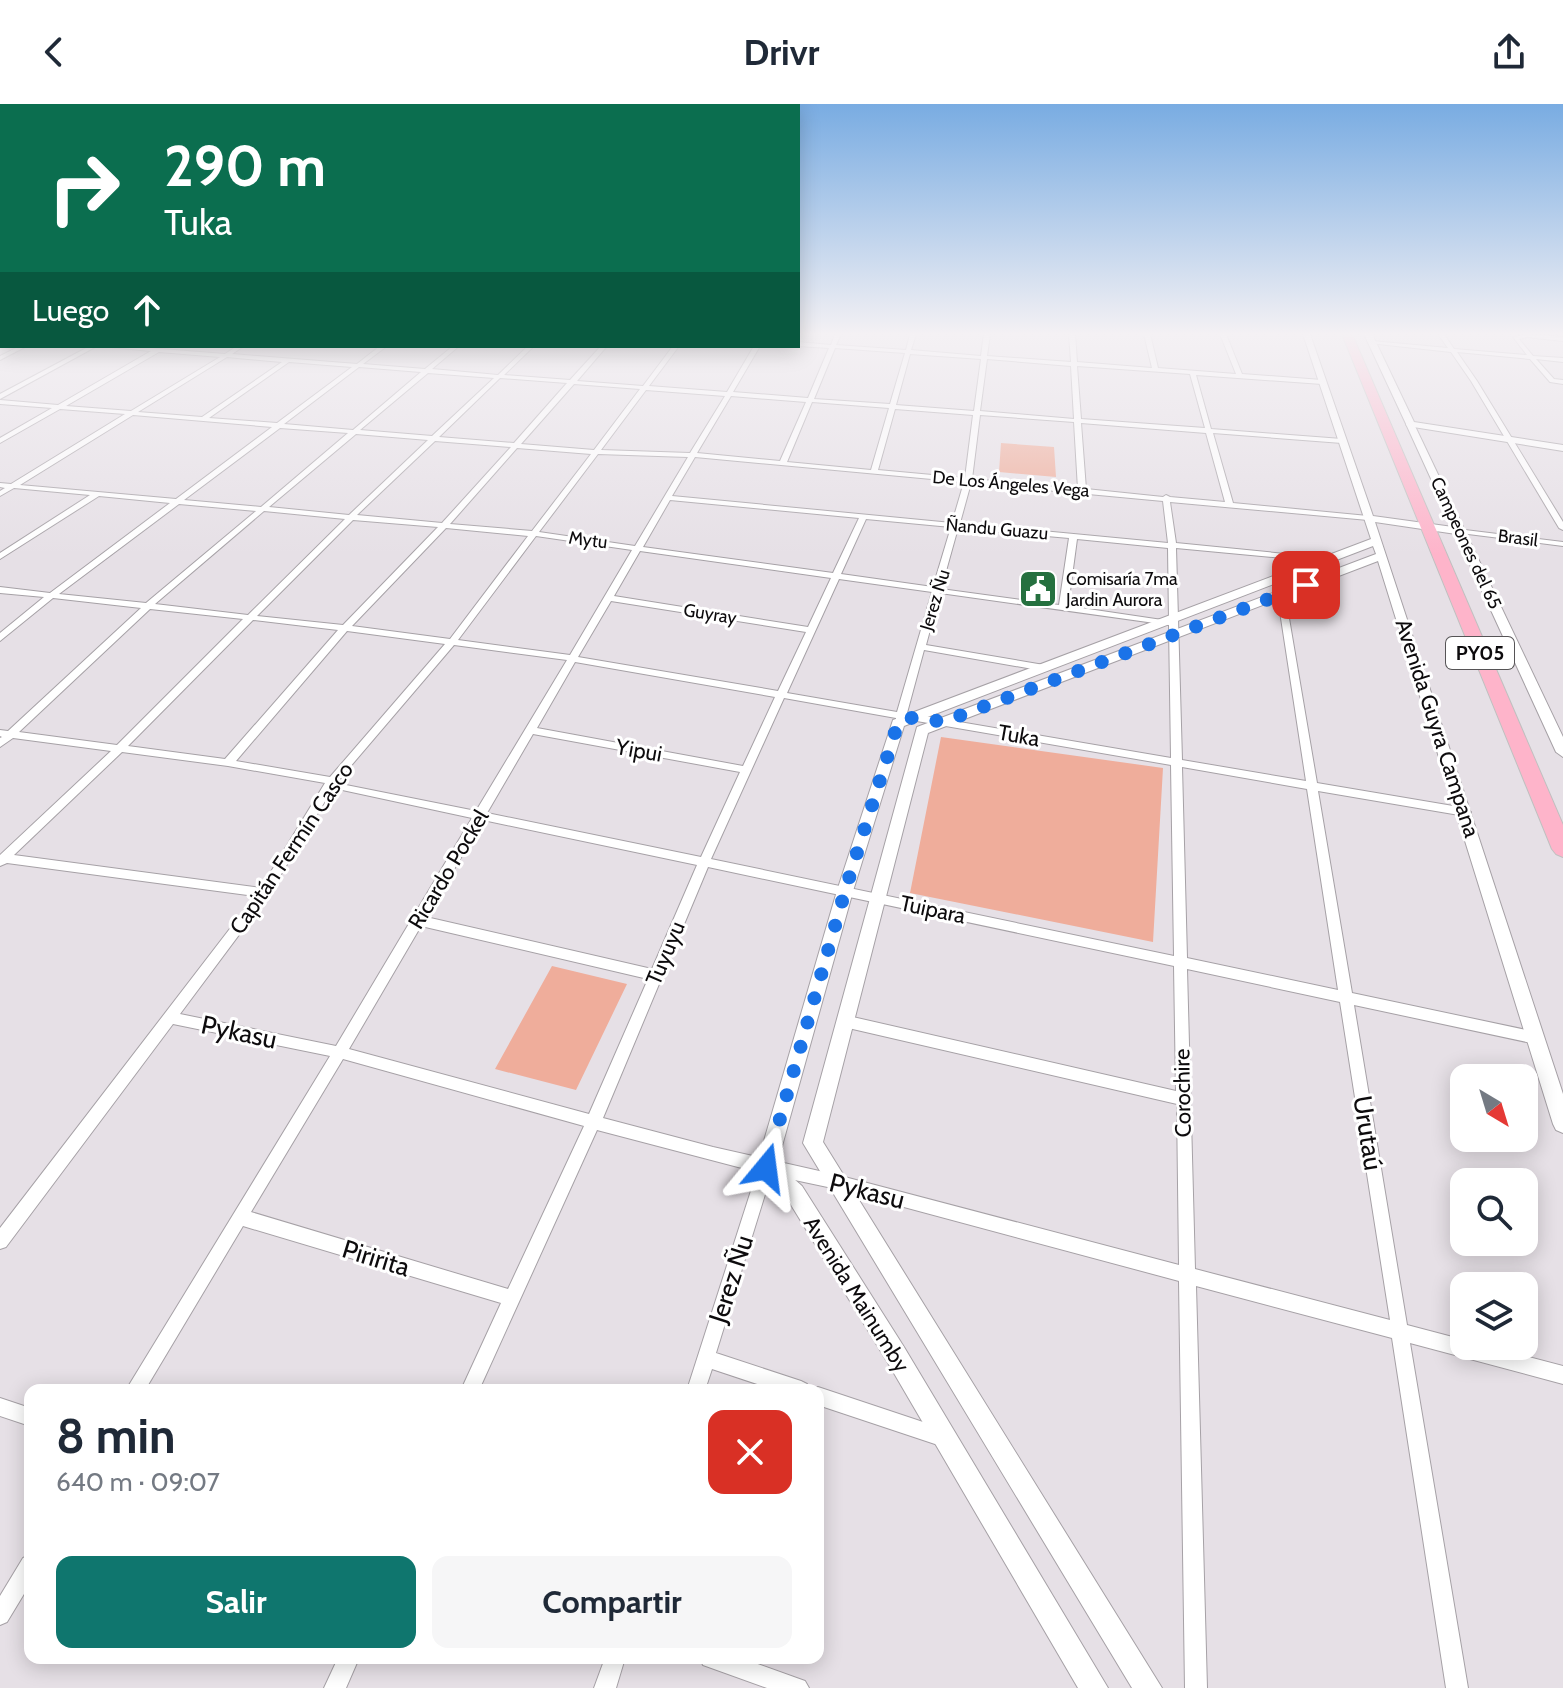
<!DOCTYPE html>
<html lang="es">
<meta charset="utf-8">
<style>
:root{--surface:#fff;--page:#f6f6f7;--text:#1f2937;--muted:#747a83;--accent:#0f766e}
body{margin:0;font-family:Cabin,sans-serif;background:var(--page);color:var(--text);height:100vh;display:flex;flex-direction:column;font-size:30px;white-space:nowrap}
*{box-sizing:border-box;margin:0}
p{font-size:26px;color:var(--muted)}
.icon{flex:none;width:44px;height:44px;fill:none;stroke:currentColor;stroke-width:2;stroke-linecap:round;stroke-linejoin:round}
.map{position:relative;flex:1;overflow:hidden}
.details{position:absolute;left:24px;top:1280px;width:800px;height:280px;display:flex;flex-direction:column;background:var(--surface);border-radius:16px;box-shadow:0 4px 20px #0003}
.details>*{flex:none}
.guide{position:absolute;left:0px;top:0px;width:800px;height:244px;box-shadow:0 4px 20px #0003;background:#0b6e4f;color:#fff;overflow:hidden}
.needle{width:52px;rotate:142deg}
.fabs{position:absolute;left:1450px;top:960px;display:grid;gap:16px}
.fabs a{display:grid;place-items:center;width:88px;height:88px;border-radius:16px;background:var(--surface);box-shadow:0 4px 20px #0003;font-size:40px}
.pin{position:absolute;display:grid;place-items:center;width:68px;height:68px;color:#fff;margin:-34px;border-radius:16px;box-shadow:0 4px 12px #0006}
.me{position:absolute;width:88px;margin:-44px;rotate:16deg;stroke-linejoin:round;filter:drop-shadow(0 0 6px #0008)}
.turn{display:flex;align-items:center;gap:28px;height:168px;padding:0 32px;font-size:36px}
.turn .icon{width:104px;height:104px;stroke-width:2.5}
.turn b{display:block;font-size:56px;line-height:68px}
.then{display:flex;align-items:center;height:76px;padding:0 32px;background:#0003;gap:16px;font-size:30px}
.round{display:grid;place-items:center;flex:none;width:84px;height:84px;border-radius:16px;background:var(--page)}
.head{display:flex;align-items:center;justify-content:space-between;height:136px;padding:0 32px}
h1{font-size:48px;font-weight:700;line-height:60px}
.cta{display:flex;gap:16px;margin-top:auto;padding:16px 32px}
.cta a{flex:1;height:92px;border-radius:16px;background:var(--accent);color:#fff;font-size:32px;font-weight:700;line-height:92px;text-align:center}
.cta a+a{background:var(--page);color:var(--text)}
header{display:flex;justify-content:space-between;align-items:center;height:104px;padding:0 32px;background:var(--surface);font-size:36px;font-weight:700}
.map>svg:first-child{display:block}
</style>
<header><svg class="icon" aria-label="back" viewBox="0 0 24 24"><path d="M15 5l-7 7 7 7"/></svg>Drivr<svg class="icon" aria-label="share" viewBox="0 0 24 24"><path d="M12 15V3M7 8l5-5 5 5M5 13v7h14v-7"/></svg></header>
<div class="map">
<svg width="1563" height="1584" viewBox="0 0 1563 1584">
<rect width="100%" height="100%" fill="#e6e0e6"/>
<path fill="#efad9b" d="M1001,339l53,4 2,30 -57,-5z
M941,633l222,31 -10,174 -243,-49z
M552,862l75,18 -51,106 -81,-21z"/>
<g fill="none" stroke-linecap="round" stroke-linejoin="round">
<defs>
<path id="minor" d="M835,230h6l-5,11 70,5 4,-16h6l-5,16 70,6 3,-22h6l-3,22 84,6 -2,-28h6l2,28 75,6 -8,-34h6l8,34 78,6 -16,-40h6l16,40 80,6 3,2 -3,2 -126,-9 15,54 131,10 3,2 -3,2 -129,-10 20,70 135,13 4,2 -4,2 -198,-18 6,41 150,15 4,2 -4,2 -150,-14 6,212 124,21 -31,-202 7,-2 35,206 148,25 6,4 -6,4 -147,-25 34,202 184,39 5,2 2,4 -2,4 -5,2 -182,-39 53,320 57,15v6h22l77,20v18l-153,-41 58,345h-22l-54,-350 -196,-52 11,402h-22l-6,-407 -342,-92 -66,-14 -55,178 85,28 6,3 3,6h-35l-63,-21 -7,21h-18l70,-218 -160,-42 -118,260h-18l40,-87 -258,-77 -98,164h-19l204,-334 -157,-32 -167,223 -6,2v-21l255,-332 -248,-33 -7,3v-11l111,-104 -98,-13 -13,9v-9l2,-1 -2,-1v-6l8,1 133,-123 -88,-10 -53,43v-8l44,-36 -44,-4v-6l50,6 120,-90 -71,-7 -99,63v-6l90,-58 -76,-7 -14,8v-5l5,-3 -5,-1v-4l11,1 114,-70 -65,-5 -60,34v-5l52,-30 -52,-4v-4l58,5 93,-54 -52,-5h25l101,8 12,-8h7l-12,8 125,10 23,-18h7l-24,18 62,5 28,-23h6l-27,23 66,6 30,-29h6l-30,29 66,5 31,-34h6l-30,35 66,5 30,-40h6l-30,40 78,6 27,-46h6l-27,46 75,6 21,-50 -31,-2v-4l33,3zM835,244l70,5 -15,51 -76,-5zM159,248l61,5 -89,54 -65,-5zM910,250l71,5 -7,52 -78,-6zM227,253l55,5 -80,55 -64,-5zM987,255l84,7 3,53 -94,-8zM289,258l63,5 -75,56 -68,-5zM1077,262l113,8 15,54 -124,-9zM359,263l62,5 -68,58 -69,-6zM428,269l66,5 -62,58 -72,-6zM500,274l67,5 -53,60 -75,-6zM574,280l66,5 -46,61 -73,-6zM646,286l79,6 -35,57 -89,-3zM731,292l75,6 -26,59 -83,-8zM812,298l77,6 -18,62 -84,-8zM895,305l78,6 -8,63 -87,-8zM133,311l139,12 -96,72 -156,-14zM980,311l94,7 4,67 -106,-10zM1081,319l125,10 19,69 -55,-5 -4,-2 -3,2 -77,-8zM280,324l68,5 -87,74 -77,-7zM356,330l72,6 -79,75 -80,-8zM435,337l76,6 -69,76 -85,-8zM517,344l74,6 -59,77 -82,-7zM598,350l90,3 -53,89 -96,-14zM695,353l269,25 -12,41 -280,-27zM971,379l192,18 5,42 -208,-20zM670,396l189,18 -26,55 -190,-26zM179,400l77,7 -110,92 -87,-9zM264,407l81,8 -97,96 -93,-11zM866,415l85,8 -18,60 -92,-13zM353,416l85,7 -95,98 -86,-9zM446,424l82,8 -78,103 -98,-13zM958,424l111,10 -10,67 -118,-16zM536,432l96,14 -62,105 -112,-15zM1077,435l91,9 1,73 -101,-15zM640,447l191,27 -23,49 -194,-31zM839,475l93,13 -35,120 -110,-19zM940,489l229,32 2,133 -264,-45 17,-63 120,21 5,-3 -5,-3 -118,-20zM611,497l195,31 -28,59 -200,-34zM150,505l93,10 -126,126 -98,-13zM253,516l85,10 -113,129 -97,-13zM347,527l98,13 -115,133 -94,-16zM454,541l113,15 -91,151 -135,-27 -3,-3zM575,558l200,35 -32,69 -206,-38zM784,594l112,20v4l4,1 5,-4 266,46 3,191 -463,-97zM533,630l207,38 -39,85 -214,-44zM122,648l106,14 97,17 -64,105 -247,-33zM1182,663l125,22 31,201 -151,-32zM333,684l139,30 -136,228 -156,-32 88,-118zM483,716l214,45 -45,104 -226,-52zM708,763l466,99 2,125 -332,-76 -5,2 -2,4 2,4 5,2 333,77 2,161 -342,-90 -124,-28 -110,-29zM421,822l227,53 -59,135 -240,-65zM1187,865l153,33 50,318 -195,-51zM343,955l241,67 -76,163 -257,-77z
M1438,230h6l10,15 73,6 -14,-18 17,-3 33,3v4l-36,-4 -8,2 14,17 30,2v4l-27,-3 18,20 9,1v4l-13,-2 -20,-23 -73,-7 20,29 86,141v8l-4,-2 -88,-147 -20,-29 -82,-9 3,-2 76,7z
M0,232h2v4h-2z
M20,242h7l-27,14v-4z
M90,242h7l-97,53v-5z
M1457,425l106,13v4l-103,-13h-3z
M818,1283l126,42 6,3 3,6 -3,6 -6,3 -126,-42v-15h-6z
M0,1294l30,10v18l-30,-10z
M30,1451v29l-23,38 -7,3v-29l23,-38z
M338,1554h21l-13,30h-22z
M605,1554h20l-9,30h-22z
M700,1554h41l64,23 4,7h-42l-64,-23z"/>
<path id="tertiary" d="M1303,230h7l63,182 80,11 -47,-103 4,-3 4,3 149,313v20l-7,-5 -100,-218 -81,-12 188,572v39l-7,-3 -3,-6 -175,-563 -450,172 -105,409 339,546h-30l-329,-545 114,-416 459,-173 -3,-8 -469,180 -51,165 -76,273 25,22 102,161 204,341h-30l-190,-325 -100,-163 -29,-25 -3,-7 81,-277 56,-171 478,-181z"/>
<path id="secondary" d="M1364,230h8l42,88 149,23v6l-156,-25z"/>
<path id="trunk" d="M1342,230h10l211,491v32l-7,-3 -4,-5z"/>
</defs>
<use href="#minor" stroke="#a6a1a6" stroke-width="2"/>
<use href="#tertiary" stroke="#a6a1a6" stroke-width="2"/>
<use href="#secondary" stroke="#a6a1a6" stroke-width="2"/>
<use href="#trunk" stroke="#c0c0c0" stroke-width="2"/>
<use href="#minor" fill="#fff" fill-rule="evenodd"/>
<use href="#tertiary" fill="#fff" fill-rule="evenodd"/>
<use href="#secondary" fill="#fff" fill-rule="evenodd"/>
<use href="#trunk" fill="#feb4ca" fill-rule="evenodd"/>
</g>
<linearGradient id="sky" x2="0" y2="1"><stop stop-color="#79ace2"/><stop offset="0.51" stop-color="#f4f1f4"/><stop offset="1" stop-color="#f4f1f4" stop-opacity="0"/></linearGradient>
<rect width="1563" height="451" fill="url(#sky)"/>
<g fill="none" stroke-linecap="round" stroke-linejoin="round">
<path stroke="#1a73e8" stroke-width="14" stroke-dasharray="0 25.2" d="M766,1064l79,-277 53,-168 16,-6 29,5 363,-137"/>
</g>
<defs>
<symbol id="civic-square" viewBox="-11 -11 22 22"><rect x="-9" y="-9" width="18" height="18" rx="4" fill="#25703f" stroke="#fff"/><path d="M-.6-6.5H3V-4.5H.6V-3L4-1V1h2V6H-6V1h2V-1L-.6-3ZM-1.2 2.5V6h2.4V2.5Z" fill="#fff"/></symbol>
</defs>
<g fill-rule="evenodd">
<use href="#civic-square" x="1016" y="463" width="44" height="44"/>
</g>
<g text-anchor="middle" stroke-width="6" stroke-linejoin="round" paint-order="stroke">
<g font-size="18" fill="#0d0b0d" stroke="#fff">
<text transform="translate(1011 380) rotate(5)" y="6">De Los Ángeles Vega</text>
<text transform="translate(997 425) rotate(5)" y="6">Ñandu Guazu</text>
<text transform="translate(1518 434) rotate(7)" y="6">Brasil</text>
<text transform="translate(588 436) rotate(7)" y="6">Mytu</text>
<text transform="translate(1466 439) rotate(65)" y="6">Campeones del 65</text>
<text transform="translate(935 496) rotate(-73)" y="6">Jerez Ñu</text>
<text transform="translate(710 510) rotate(9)" y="6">Guyray</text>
</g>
<g font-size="18" fill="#0d0b0d" stroke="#fff" text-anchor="start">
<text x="1066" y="481">Comisaría 7ma<tspan x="1066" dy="21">Jardin Aurora</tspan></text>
</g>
<rect fill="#fff" stroke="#565456" stroke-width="2" x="1446" y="533" width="68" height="32" rx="6"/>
<g font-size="20" font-weight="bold" fill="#0d0b0d">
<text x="1480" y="556">PY05</text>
</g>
<g font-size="22" fill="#0d0b0d" stroke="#fff">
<text transform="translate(1438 624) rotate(72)" y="8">Avenida Guyra Campana</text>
<text transform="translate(1019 631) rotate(10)" y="8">Tuka</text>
<text transform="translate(639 646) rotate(10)" y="8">Yipui</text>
<text transform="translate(291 744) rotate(-56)" y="8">Capitán Fermín Casco</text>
<text transform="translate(448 765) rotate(-59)" y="8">Ricardo Pockel</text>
<text transform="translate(933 805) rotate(12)" y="8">Tuipara</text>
<text transform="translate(665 849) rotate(-67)" y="8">Tuyuyu</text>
<text transform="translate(1182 989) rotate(-91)" y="8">Corochire</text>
<text transform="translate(857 1190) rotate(58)" y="8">Avenida Mainumby</text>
</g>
<g font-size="26" fill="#0d0b0d" stroke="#fff">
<text transform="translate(239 928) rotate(12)" y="9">Pykasu</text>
<text transform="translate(1368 1029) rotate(81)" y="9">Urutaú</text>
<text transform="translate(867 1087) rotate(14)" y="9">Pykasu</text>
<text transform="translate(376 1154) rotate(17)" y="9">Piririta</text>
<text transform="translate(731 1175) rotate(-72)" y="9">Jerez Ñu</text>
</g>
</g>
</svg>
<div class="fabs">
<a><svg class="needle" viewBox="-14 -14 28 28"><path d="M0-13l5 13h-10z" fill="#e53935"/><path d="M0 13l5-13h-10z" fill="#747a83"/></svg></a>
<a><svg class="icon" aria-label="search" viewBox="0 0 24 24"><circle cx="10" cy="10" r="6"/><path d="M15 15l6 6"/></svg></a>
<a><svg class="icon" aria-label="layers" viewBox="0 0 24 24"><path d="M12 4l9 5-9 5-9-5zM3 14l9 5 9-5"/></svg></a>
</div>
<div class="pin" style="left:1306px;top:481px;background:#d93025"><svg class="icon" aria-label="arrive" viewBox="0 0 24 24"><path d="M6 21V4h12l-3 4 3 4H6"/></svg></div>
<svg class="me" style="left:766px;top:1064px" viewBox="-20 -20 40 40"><path d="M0-17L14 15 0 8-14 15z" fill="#1a73e8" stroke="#fff" stroke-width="4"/></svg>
<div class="guide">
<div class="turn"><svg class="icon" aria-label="right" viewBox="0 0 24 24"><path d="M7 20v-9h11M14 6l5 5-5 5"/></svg><div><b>290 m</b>Tuka</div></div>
<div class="then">Luego<svg class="icon" aria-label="ahead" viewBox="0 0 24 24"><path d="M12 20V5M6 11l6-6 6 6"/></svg></div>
</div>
<section class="details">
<div class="head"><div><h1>8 min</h1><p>640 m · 09:07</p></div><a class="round" style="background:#d93025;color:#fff"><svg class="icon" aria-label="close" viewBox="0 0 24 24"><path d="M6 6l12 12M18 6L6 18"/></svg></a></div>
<div class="cta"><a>Salir</a><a>Compartir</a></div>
</section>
</div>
